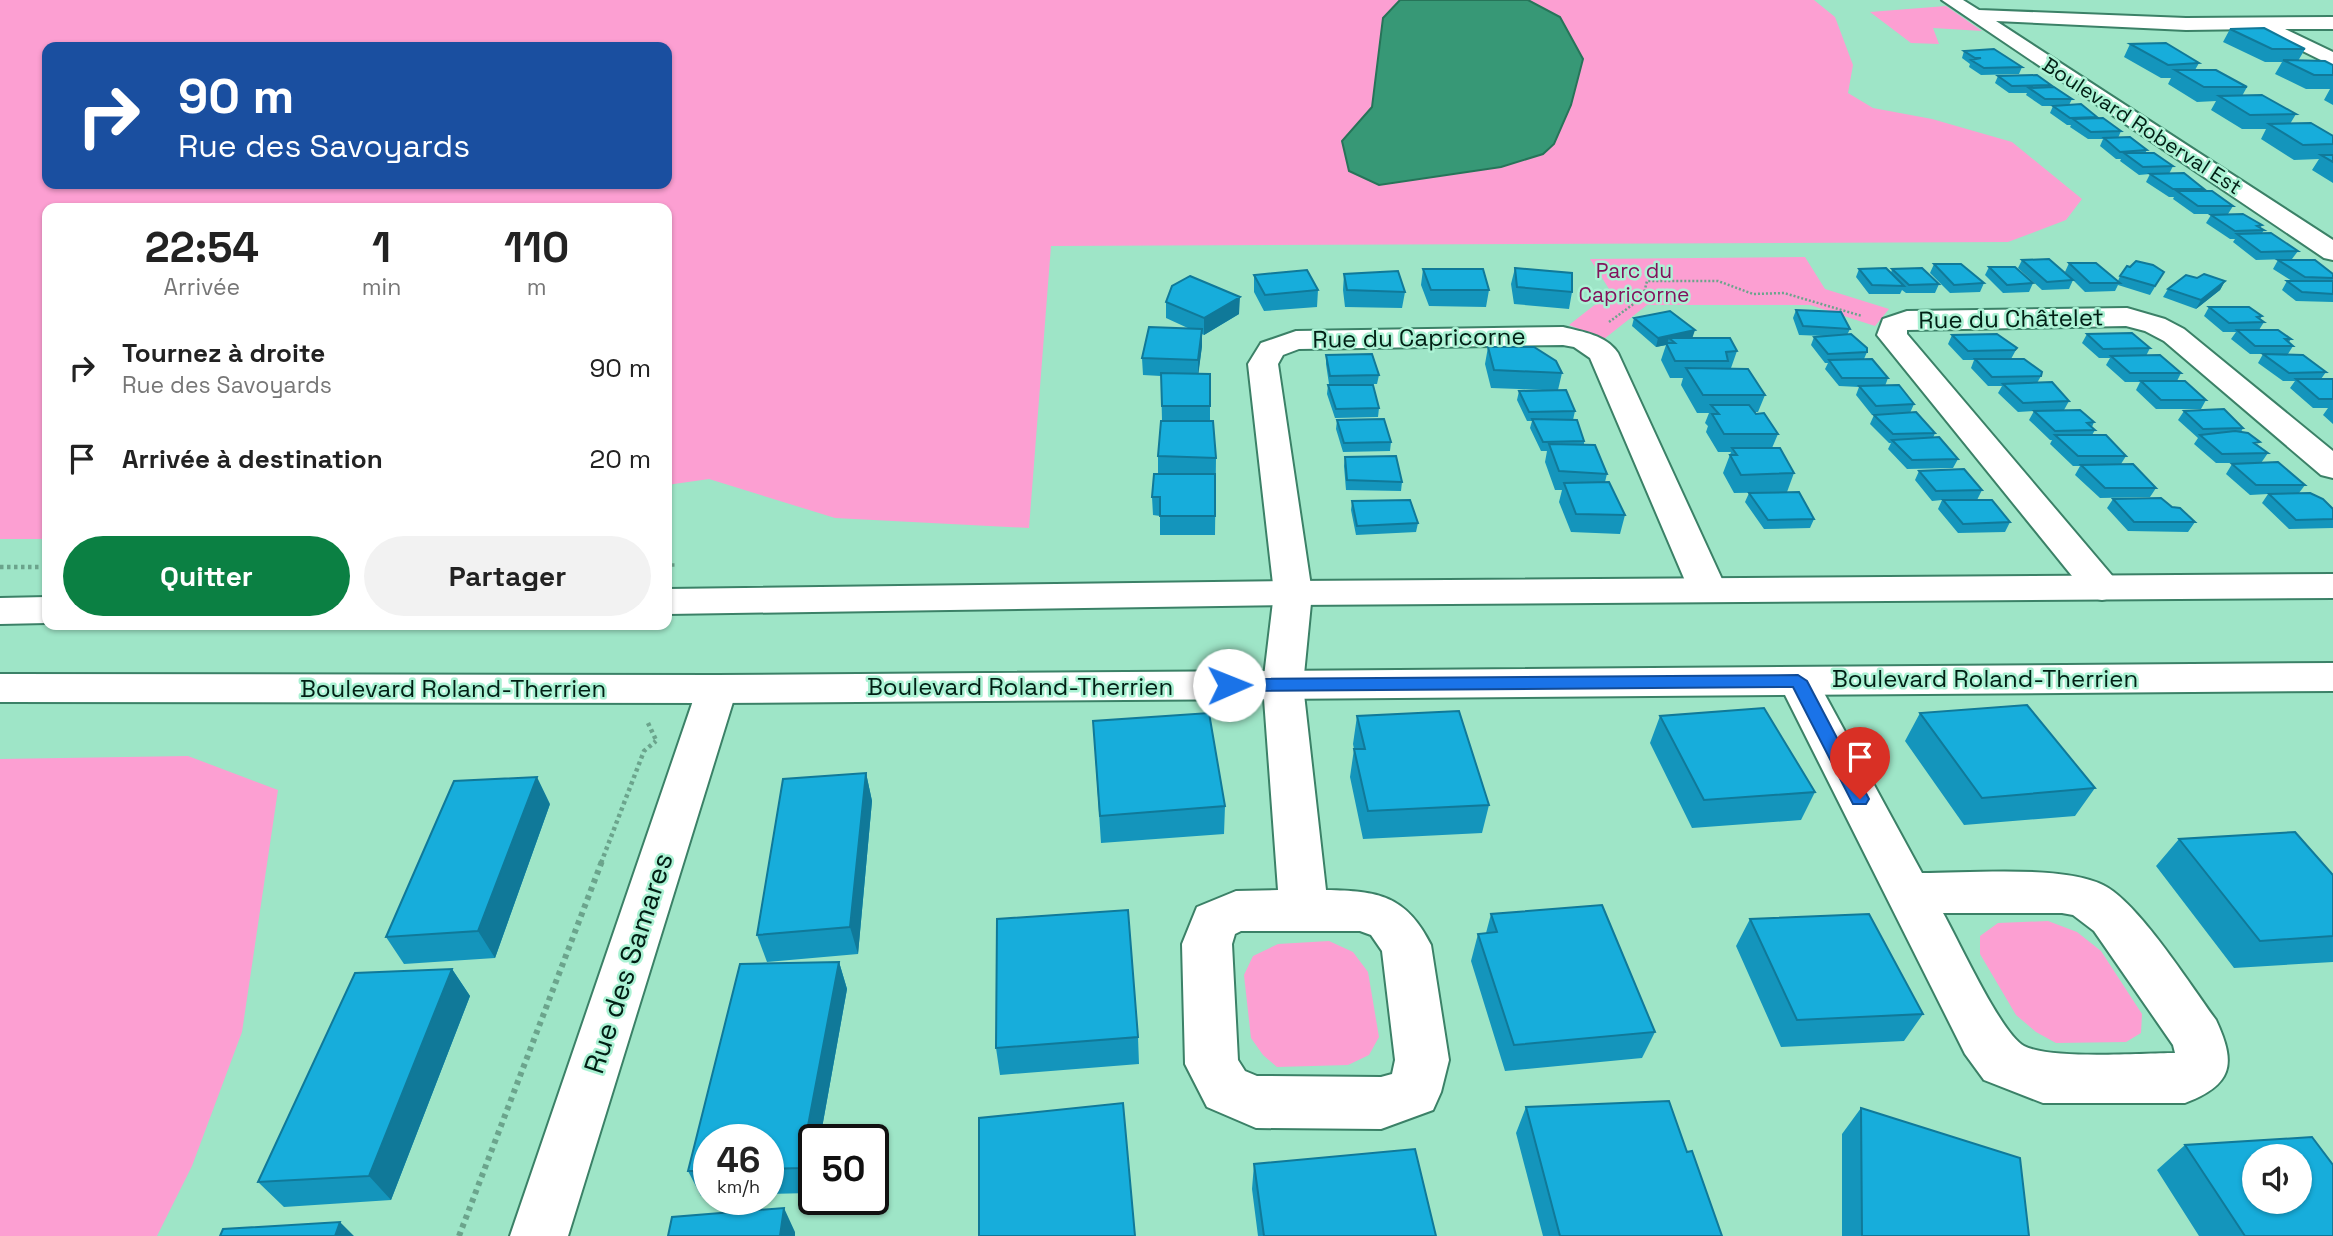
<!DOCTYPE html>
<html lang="fr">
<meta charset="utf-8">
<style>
:root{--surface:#fff;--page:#f2f2f2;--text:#222;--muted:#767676;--accent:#0b8043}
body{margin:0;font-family:"Space Grotesk",sans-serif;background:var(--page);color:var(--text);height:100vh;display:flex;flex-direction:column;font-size:26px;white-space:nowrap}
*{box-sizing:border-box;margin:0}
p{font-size:23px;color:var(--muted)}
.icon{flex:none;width:38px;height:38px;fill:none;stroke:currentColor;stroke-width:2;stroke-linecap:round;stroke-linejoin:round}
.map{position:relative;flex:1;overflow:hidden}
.details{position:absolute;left:42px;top:203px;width:630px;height:427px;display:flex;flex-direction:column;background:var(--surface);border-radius:14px;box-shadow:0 2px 5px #0004}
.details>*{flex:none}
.top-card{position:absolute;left:42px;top:42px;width:630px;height:147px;border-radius:14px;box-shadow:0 2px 5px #0004;background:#1a4fa0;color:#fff;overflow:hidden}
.buttons{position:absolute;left:2242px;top:1144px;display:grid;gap:14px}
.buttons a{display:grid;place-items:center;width:70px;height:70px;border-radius:50%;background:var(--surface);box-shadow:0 2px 5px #0004;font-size:35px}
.speed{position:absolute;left:693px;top:1124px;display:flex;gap:14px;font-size:35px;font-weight:700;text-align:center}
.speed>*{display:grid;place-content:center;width:91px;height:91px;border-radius:50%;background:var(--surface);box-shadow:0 2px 5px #0004;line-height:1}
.speed small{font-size:18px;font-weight:400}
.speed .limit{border:4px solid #111;border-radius:10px;background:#fff;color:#111}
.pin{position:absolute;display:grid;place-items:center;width:60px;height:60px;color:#fff;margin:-72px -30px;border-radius:50% 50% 50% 0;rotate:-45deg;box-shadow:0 0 7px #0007}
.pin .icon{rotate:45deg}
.me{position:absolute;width:77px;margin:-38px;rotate:89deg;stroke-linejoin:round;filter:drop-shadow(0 0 5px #0008)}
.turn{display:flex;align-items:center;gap:24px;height:147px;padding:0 21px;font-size:32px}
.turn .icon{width:91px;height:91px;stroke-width:2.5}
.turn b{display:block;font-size:49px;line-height:60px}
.eta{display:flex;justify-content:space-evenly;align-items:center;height:119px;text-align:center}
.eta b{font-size:42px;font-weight:700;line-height:49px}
.button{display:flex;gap:14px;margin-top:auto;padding:14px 21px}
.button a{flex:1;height:80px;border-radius:42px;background:var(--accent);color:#fff;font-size:28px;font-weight:700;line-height:80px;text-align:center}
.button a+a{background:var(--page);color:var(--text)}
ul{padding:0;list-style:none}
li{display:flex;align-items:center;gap:21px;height:91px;padding:0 21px}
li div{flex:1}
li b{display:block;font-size:26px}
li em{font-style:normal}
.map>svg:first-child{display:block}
</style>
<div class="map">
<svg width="2333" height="1236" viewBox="0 0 2333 1236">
<rect width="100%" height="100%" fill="#9ee5c7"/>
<path fill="#fc9fd2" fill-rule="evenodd" d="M0,0h1401l-18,18 -11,89 -30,34 37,44 122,-18 42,-13 17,-137 -32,-17h286l21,17 18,48 -5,28 25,15 59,11 80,23 70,57 -16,21 -58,22 -957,4 -22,282 -194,-10 -126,-39 -42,6v-277h-620v331h-47zM47,47h620v137h-620z
M1946,6l36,25 -49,-3 6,16 -28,-1 -41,-31z
M1805,257l20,32 64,20 -14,17 -65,-21h-163l-43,34 -35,-14 42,-33 -21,-33z
M188,756l90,34 -36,242 -50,134 -35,70h-157v-477z
M2048,921l29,11 24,19 41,63 -1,19 -15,9 -70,1 -20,-11 -20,-17 -36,-61v-18l18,-13z
M1329,941l24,11 15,20 11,65 -10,18 -21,10 -71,2 -14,-12 -12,-17 -7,-63 9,-19 25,-12z"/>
<path fill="#379876" stroke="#277459" stroke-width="2" d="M1400,0h128l32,17 23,42 -12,46 -17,39 -11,10 -42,13 -122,18 -30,-14 -7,-30 30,-34 11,-89z"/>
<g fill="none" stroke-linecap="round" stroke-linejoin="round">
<defs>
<path id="minor" d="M1942,0h21l16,10 207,8 147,-1v12h-48l48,23v14l-75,-37 -72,1 -190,-9 337,219v20l-9,-2z
M2127,308l38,11 19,10 149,122v27l-12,-3 -157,-134 -19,-10 -19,-5 -219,4v4l208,245 6,9 -6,9 -13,3 -13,-3 -212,-262 6,-16 24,-8z
M1563,327c20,5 43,8 55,26l109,237 -6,9 -13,3 -13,-3 -6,-9 -99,-232 -16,-11 -11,-2 -264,4 -16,6 -5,9 34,229 -9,92 23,205c52,1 80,5 105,55l18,115 -8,32 -8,18 -52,19 -125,-1 -49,-21 -22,-43 -3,-120 15,-37 39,-16 42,-1 -15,-205 11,-92 -26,-229 13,-21 35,-12zM1241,931h119l11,4 11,16 13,109 -3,14 -11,3 -124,-1 -12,-5 -7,-11 -6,-116 3,-10z
M1798,667l14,4 110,202c47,0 142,-8 181,12 35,17 88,101 113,135 21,45 16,65 -31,83h-142l-59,-23 -19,-26 -187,-373 6,-10zM1943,913h119l11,2 21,16 79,114 2,8c-34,0 -124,7 -151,-7 -23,-12 -66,-107 -81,-133z
M717,675l14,4 6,10 -169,547h-58l187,-547 6,-10z"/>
<path id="major" d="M2333,574v24l-1040,7 -626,9v-25l626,-8z
M47,597v26l-47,1v-26z
M2333,663v28l-1616,12 -717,-1v-28l717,1z"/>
</defs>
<use href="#minor" stroke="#3b8167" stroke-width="4"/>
<use href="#major" stroke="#3b8167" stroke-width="4"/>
<path stroke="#6ba48c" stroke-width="2.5" stroke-dasharray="2 2" stroke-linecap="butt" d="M1609,322l34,-25 4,-16h71l35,13 31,-1 78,23"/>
<path stroke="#6ba48c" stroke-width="3.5" stroke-dasharray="2.5 2.5" stroke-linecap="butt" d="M667,565h10"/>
<path stroke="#6ba48c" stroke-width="4.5" stroke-dasharray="3.5 3.5" stroke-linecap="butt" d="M0,567h47
M648,723l8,17
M601,863l43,-112 12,-10"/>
<path stroke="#6ba48c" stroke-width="6" stroke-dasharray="4.5 4.5" stroke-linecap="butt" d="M459,1236l143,-375"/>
<use href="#minor" fill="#fff" fill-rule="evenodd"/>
<use href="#major" fill="#fff" fill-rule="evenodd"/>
</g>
<path fill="#1495bc" d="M2230,29l75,20 -7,12 35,4v40l-9,-5 6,-11h-24l-31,-15 7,-12h-17l-42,-20z
M2130,44l69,19 -4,7 52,17 -5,9 54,18 -6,10 43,12v47l-21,-13 7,-11 -25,1 -33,-21 5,-10h-24l-31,-19 5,-9 -19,1 -29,-18 3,-6h-10l-37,-21z
M1964,51l58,16 -3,7 -38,1 -12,-8 1,-3 -8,-6z
M1998,76l53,9 -1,2 22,12 -3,6 28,12 -1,1 25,13 -3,7 29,12 -2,3 28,13 -4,8 35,15 -1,2 30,15 -5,8h-34l-21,-15 1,-2h-5l-23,-15 4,-8 -11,1 -19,-14 1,-2h-5l-16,-13 3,-7h-15l-18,-12 1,-2h-4l-17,-12 3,-7h-11l-16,-11 1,-2h-18l-14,-10z
M2211,215l51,10 -2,3 4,2 -2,3 36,18 -6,8 -36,1 -23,-18 2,-3h-5l-24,-16z
M2022,260l51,20 -4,9 -27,1 -24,-22z
M2278,260l55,14v28l-37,-1 -14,-11 5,-9h5l-19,-12z
M2069,263l49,18 2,-5 44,-4 -14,23 -32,-10 -3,6 -30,1 -20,-20z
M1934,264l50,19 -4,9 -30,1 -20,-20z
M1989,267l44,16 -4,9 -26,1 -18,-18z
M1515,268l57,24 -3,17 -55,-5 -3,-20z
M1423,269l66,21 -3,17 -57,-1 -8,-21z
M1859,269l32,4 1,-4 47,15 -4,9h-29l-4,-3 -2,4h-31l-13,-17z
M1344,274l61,18 -3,16 -57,-1 -2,-17z
M1254,275l64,15 -1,17 -53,4 -10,-19z
M2197,278l28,3 -5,9 -24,19 -33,-12 5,-8z
M1166,302l73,12 -35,21 -2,-1v12l-4,28h12v47l6,37 -1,77h-55v-19l-7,-1 -1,-18 6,-23v-18l4,-35 -1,-45 -18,-1 -1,-17 48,-29 -24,-11z
M2209,307l53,9 -2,3 4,3 -5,8 32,9 -2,3 4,4 -5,8h-38l-19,-15 5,-7h-13l-19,-16z
M1796,310l54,19 -3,6 20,17 -3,7 24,19 -3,8 29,18 -4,9 25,20 -2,5 25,21 -5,9 -46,1 -19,-20 3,-6h-2l-19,-19 4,-9 16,-1 -18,1 -16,-20 3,-8 -20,-1 -14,-17 3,-6h-3l-14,-18 3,-8 10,-1 -25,-1 -6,-17z
M1634,318l58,20 45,13 -6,17 34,27 -7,17h-3l23,22 -6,14 22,25 -7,19 -53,1 -11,-20 8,-21h-13l-12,-20 2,-6 -3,-3 4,-10h-12l-16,-28 2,-7h-13l-9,-18 5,-15 -10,2 -24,-21z
M2087,334l63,14 -4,8 35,17 -4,8 29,19 -5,9h-45l-20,-19 4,-8h-15l-19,-17 4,-7h-11l-17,-15z
M1952,335l65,13 -6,11 30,17 -4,7 32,18 -5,9 30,12 -2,5 3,3 -3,5 34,21 -5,8 35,24 -6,9 -50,1 -25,-23 5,-9h-7l-23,-22 2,-4h-2l-21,-20 5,-9 -16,1 -20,-19 4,-7h-14l-17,-18 3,-8h-11l-15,-16z
M1488,347l74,26 -4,17 17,21 -2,9 11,21v3l23,30 -2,8 20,33 -5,19 -49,-2 -12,-30 3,-12h-7l-10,-28 2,-11h-6l-11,-23 2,-7h-5l-10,-21 2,-9 24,-1 -52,-2 -6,-24z
M2263,354l63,18 -5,7h12v45l-10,-9 5,-7h-15l-23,-20 5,-7h-12l-25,-18z
M1326,355l53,20 -2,9h-48l-3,-20z
M1328,385l51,23 -1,9 -43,1 -8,-24z
M2184,411l59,17 -2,4 27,21 -7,10h-45l-22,-19 4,-6 -20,-18z
M1337,420l54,22 -1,9 -47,1 -7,-23z
M1345,457l57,25 -1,9 -55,-1 -2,-24z
M2232,464l73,21 -6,8 34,16v19l-44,1 -27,-26 6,-9 -18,1 -24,-21z
M1919,471l63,19 -5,10 33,22 -5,10 -47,1 -20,-24 4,-9 -10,1 -17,-21z
M1749,493l65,26 -4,9 -46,1 -19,-27z
M2113,499l82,23 -7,10 -60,-1 -21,-23z
M1352,501l66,22 -2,9 -60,3 -5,-25z
M1920,713l175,75 -20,28 -111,9 -59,-84z
M1357,716l132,89 -7,28 -119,6 -13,-62 4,-28 -1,-5z
M1660,716l155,76 -14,28 -109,8 -42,-85z
M1093,721l132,85 -1,28 -123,9z
M866,773l6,28 -14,153 -91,8 -10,-27z
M550,804l-55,154 -91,6 -18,-27z
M2179,839l154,36v87l-99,6 -78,-102z
M1491,914l164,118 -13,26 -137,13 -34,-110 7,-27 8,-1z
M1750,919l173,95 -19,27 -123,6 -45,-101z
M839,962l8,27 -27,150h-6v35l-4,19 -42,1v-55h-59v57h-8l-13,-25 52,-207z
M452,969l18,27 -79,204 -107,7 -26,-25z
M1138,1037l1,27 -139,11 -4,-27z
M1526,1107l161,45 35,84h-179l-27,-103z
M1861,1108l168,128h-187v-102z
M2185,1145l148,91h-134l-42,-66z
M1254,1164l182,72h-178l-6,-47z"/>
<path fill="#107999" d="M2225,281l-5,9 -24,19 5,-9z
M1240,297l-1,17 -35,21v-17z
M1202,329v17l-4,31v-17z
M1695,330l-3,9 -23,-1 -2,6 -1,-1v2l-10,2 2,-9z
M866,773l6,28 -14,153 -8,-27z
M537,777l13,27 -55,154 -17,-27z
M839,962l8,27 -27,150h-6v35l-4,19 -10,-25z
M452,969l18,27 -79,204 -22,-24z
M784,1208l11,24v4h-15z
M340,1222l14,14h-19z"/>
<path fill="#17addb" stroke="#107999" stroke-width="2" fill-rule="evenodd" d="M2264,28l41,21h-33l-42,-20z
M2166,43l33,20 -31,2 -38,-21z
M1994,49l28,18 -38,1 -13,-8 10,-2h-6l-11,-7z
M2283,60l42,1 8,4v10h-19z
M2175,70h41l31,17h-43z
M2037,75l14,10 -39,1 -14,-10z
M2054,87l18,12h-27l-16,-11z
M2262,95l34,19 -46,1 -31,-19z
M2081,104l16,13 -27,1 -17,-12z
M2103,118l18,13 -30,1 -18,-13z
M2311,123l22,13v8l-30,1 -34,-21z
M2130,137l17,13 -27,2 -16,-14z
M2124,153h30l19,13 -30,1z
M2321,155h12v7z
M2184,173l20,16h-31l-23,-15z
M2177,191h35l21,15h-35z
M2243,214l19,11 -5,1 7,4 -29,1 -24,-16z
M2271,233l27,18 -37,1 -24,-18z
M2049,259l24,21 -26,2 -25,-22z
M2278,260h37l18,14v4l-28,-1z
M2136,261l17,4 11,7 -9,14 -35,-10 7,-10 3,1z
M2069,263h27l24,20h-30z
M1934,264h27l23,19 -30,2z
M1989,267h26l18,16 -26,2z
M1515,268l57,5v19l-55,-5z
M1886,268l18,18 -32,-1 -13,-16z
M1922,268l17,16 -30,1 -17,-16z
M1423,269h60l6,21h-58z
M1307,270l11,20 -53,5 -11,-20z
M1398,271l7,21 -58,-2 -3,-16z
M2204,274l21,7 -24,19 -33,-11 18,-14 11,3z
M1190,276l50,21 -36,21 -38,-16 6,-16z
M2287,281h46v13l-31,-2z
M2209,307h40l13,9 -5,1 7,5 -35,1z
M1796,310l45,2 9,17 -47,-3z
M1670,311l25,19 -37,8 -24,-20z
M1149,327l53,2 -4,31 -56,-2z
M2237,330h41l13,9h-6l8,7h-38z
M2132,333l18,15 -47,1 -16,-15z
M1851,334l16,14v4l-39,2 -14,-17z
M1997,334l20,14 -2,2 -47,1 -16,-16z
M1669,338h61l7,13 -11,1 2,9h-53l-9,-18h9z
M1488,347h46l22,14 6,12 -68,-3z
M1372,354l7,21 -49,1 -4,-21z
M2263,354l40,1 23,17 -37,1z
M2160,355l21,18h-51l-19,-17z
M1872,359l16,19h-46l-13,-18z
M1975,359h49l18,13 -1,4 -49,1z
M1686,368l62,1 17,26h-62z
M1161,373l49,1v32h-48z
M2296,379h37v20h-14z
M2141,381h44l21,19h-45z
M2052,382l17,19 -46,2 -20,-19z
M1328,385h45l6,23 -43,1z
M1899,385l15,19 -38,2 -17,-20z
M1566,390l9,21 -46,1 -10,-21z
M1711,405h38l7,9 8,-1 14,21h-54l-12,-20h7z
M2224,409l19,19 -40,1 -19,-18z
M2080,410l14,12 -7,1 8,7 -40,1 -21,-20z
M1916,412l19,21 -42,1 -19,-19z
M1384,419l7,23 -47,1 -7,-23z
M1532,419l45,1 7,21 -41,1z
M1161,421h52l3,37 -58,-2z
M2235,431l13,2 12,9 -6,1 14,10 -46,1 -22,-19z
M2055,435h51l20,21h-48z
M1939,437l19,22 -46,1 -20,-20z
M1549,444l46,1 12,29 -48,-3z
M1732,448h48l14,25 -53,2 -11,-20h7z
M1396,456l6,26 -55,-2 -2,-23z
M2278,462l27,23h-49l-24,-21z
M2133,464l23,24h-51l-24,-23z
M1964,469l18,21 -46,1 -17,-20z
M1154,474h61v42h-55v-19h-8z
M1609,482l16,33 -49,-1 -12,-31z
M1799,492l15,27 -46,1 -19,-27z
M2310,493l13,6 10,10v10l-37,1 -27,-26z
M2161,498l11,9 8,1 15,14h-61l-21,-23z
M1410,500l8,23 -61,3 -5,-25z
M1943,500h49l18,22 -47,2z
M2027,705l68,83 -113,10 -62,-85z
M1764,708l51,84 -111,8 -44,-84z
M1459,711l30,94 -121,6 -14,-62h11l-8,-33z
M1209,713l16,93 -125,10 -7,-95z
M866,773l-16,154 -93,8 26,-156z
M537,777l-59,154 -92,6 68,-156z
M2295,832l38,43v61l-73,5 -81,-102z
M1602,905l53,127 -141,13 -36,-111 19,-2 -6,-18z
M1128,910l10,127 -142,11 1,-129z
M1869,914l54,100 -126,6 -47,-101z
M839,962l-39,206 -32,1v-30h-59v32h-21l52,-207z
M452,969l-83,207 -111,6 97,-209z
M1669,1101l18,51 5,-1 30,85h-162l-34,-129z
M1123,1103l12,133h-156v-118z
M1861,1108l159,50 9,78h-167z
M2312,1137l21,28v71h-88l-60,-91zM2254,1157h46v45h-46z
M1415,1149l21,87h-172l-10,-72z
M784,1208l-4,28h-112l4,-19z
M340,1222l-5,14h-115l3,-7z"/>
<path fill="#1a73e8" stroke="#114b97" stroke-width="2" d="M1798,675l9,6 62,118 -3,5h-13l-60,-117 -564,4 -9,-6 9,-6z"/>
<g text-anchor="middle" stroke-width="5" stroke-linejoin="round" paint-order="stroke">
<g font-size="21" fill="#021f15" stroke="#abf2d4">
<text transform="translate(2142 126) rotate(33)" y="7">Boulevard Roberval Est</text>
</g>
<g font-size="21" fill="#83125c" stroke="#abf2d4">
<text x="1634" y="278">Parc du<tspan x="1634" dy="24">Capricorne</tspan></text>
</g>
<g font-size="24" fill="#021f15" stroke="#abf2d4">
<text transform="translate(2011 319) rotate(-1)" y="8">Rue du Châtelet</text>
<text transform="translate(1419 338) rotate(-1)" y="8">Rue du Capricorne</text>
<text x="1985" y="687">Boulevard Roland-Therrien</text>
<text x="1020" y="695">Boulevard Roland-Therrien</text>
<text x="453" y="697">Boulevard Roland-Therrien</text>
</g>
<g font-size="28" fill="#021f15" stroke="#abf2d4">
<text transform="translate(628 963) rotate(-72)" y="10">Rue des Samares</text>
</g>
</g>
</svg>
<div class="buttons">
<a><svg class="icon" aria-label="sound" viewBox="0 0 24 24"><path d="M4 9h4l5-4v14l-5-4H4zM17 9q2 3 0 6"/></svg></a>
</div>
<div class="speed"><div>46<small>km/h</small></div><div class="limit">50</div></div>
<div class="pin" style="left:1860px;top:799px;background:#d93025"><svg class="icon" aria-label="arrive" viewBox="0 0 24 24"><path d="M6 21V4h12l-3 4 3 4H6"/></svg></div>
<svg class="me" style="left:1229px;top:685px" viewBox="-20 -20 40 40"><circle r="19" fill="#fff"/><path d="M0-13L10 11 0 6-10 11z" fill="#1a73e8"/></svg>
<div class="top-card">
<div class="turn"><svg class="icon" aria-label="right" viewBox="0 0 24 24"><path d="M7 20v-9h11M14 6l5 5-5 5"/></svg><div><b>90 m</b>Rue des Savoyards</div></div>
</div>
<section class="details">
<div class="eta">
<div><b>22:54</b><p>Arrivée</p></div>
<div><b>1</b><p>min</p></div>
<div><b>110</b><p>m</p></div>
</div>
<ul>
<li><svg class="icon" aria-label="right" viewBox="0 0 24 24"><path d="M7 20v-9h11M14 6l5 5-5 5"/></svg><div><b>Tournez à droite</b><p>Rue des Savoyards</p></div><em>90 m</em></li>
<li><svg class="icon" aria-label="arrive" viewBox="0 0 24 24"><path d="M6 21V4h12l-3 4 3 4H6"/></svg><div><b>Arrivée à destination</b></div><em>20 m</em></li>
</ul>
<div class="button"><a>Quitter</a><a>Partager</a></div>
</section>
</div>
